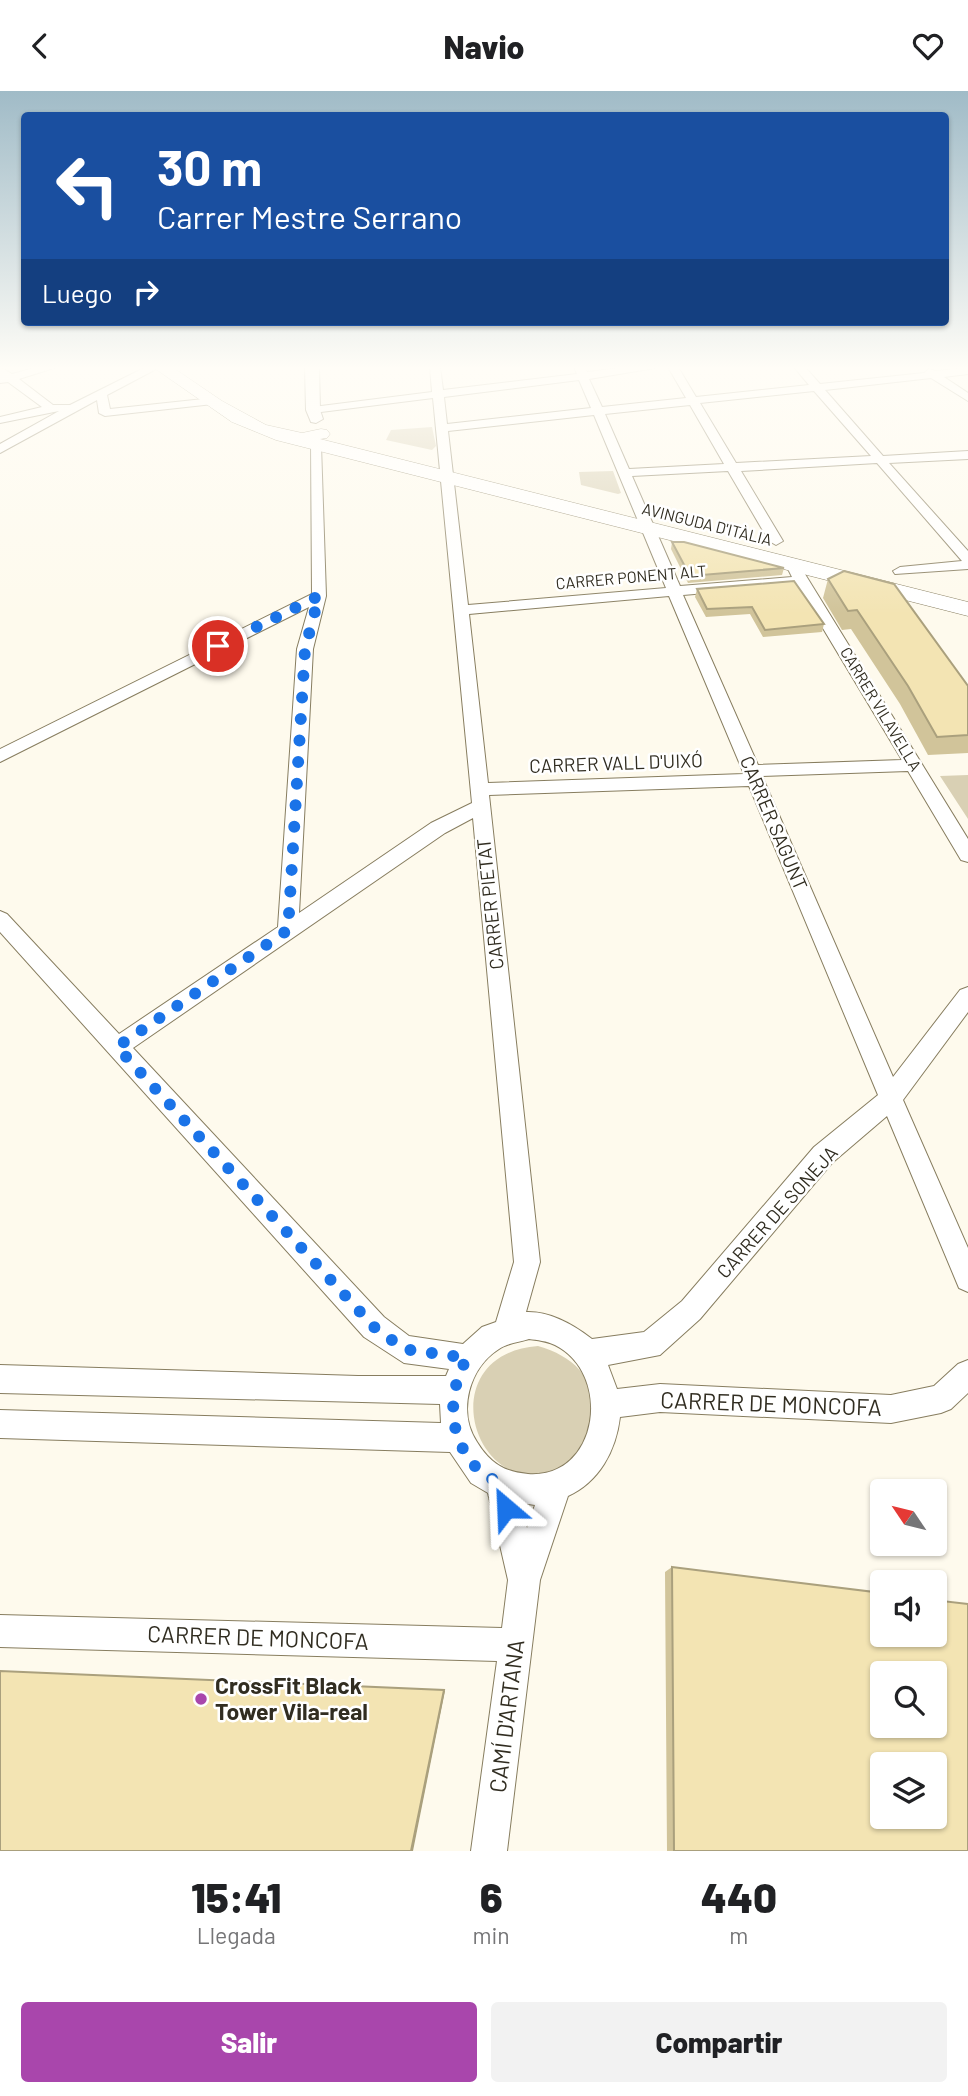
<!DOCTYPE html>
<html lang="es">
<meta charset="utf-8">
<style>
:root{--surface:#fff;--page:#f2f2f2;--text:#202124;--muted:#757577;--accent:#a946ac}
body{margin:0;font-family:Barlow,sans-serif;background:var(--page);color:var(--text);height:100vh;display:flex;flex-direction:column;font-size:26px;white-space:nowrap}
*{box-sizing:border-box;margin:0}
p{font-size:23px;color:var(--muted)}
.icon{flex:none;width:38px;height:38px;fill:none;stroke:currentColor;stroke-width:2;stroke-linecap:round;stroke-linejoin:round}
.map{position:relative;height:1760px;overflow:hidden}
.details{display:flex;flex-direction:column;background:var(--surface);flex:1}
.details>*{flex:none}
.hud{position:absolute;left:21px;top:21px;width:928px;height:214px;border-radius:7px;box-shadow:0 2px 5px #0004;background:#1a4fa0;color:#fff;overflow:hidden}
.needle{width:46px;rotate:305deg}
.controls{position:absolute;left:870px;top:1388px;display:grid;gap:14px}
.controls a{display:grid;place-items:center;width:77px;height:77px;border-radius:7px;background:var(--surface);box-shadow:0 2px 5px #0004;font-size:35px}
.pin{position:absolute;display:grid;place-items:center;width:60px;height:60px;color:#fff;margin:-30px;border:4px solid #fff;border-radius:50%;box-shadow:0 2px 7px #0007}
.me{position:absolute;width:77px;margin:-38px;rotate:334deg;stroke-linejoin:round;filter:drop-shadow(0 0 5px #0008)}
.turn{display:flex;align-items:center;gap:24px;height:147px;padding:0 21px;font-size:32px}
.turn .icon{width:91px;height:91px;stroke-width:2.5}
.turn b{display:block;font-size:49px;line-height:60px}
.then{display:flex;align-items:center;height:66px;padding:0 21px;background:#0003;gap:14px;font-size:26px}
.eta{display:flex;justify-content:space-evenly;align-items:center;height:119px;text-align:center}
.eta b{font-size:42px;font-weight:800;line-height:49px}
.primary-button{display:flex;gap:14px;margin-top:auto;padding:14px 21px}
.primary-button a{flex:1;height:80px;border-radius:7px;background:var(--accent);color:#fff;font-size:28px;font-weight:800;line-height:80px;text-align:center}
.primary-button a+a{background:var(--page);color:var(--text)}
header{display:flex;justify-content:space-between;align-items:center;height:91px;padding:0 21px;background:var(--surface);font-size:32px;font-weight:800}
.map>svg:first-child{display:block}
</style>
<header><svg class="icon" aria-label="back" viewBox="0 0 24 24"><path d="M15 5l-7 7 7 7"/></svg>Navio<svg class="icon" aria-label="heart" viewBox="0 0 24 24"><path d="M12 20l-8-8c-3-5 5-10 8-4 3-6 11-1 8 4z"/></svg></header>
<div class="map">
<svg width="968" height="1760" viewBox="0 0 968 1760">
<rect width="100%" height="100%" fill="#fefaed"/>
<path fill="#d9d0b4" d="M432,336l4,19 -4,4 -46,-10 5,-10z
M613,380l8,22 -3,1 -37,-9 -2,-13z
M968,684v44l-28,-43z
M538,1255c46,13 67,46 50,93 -6,16 -16,27 -32,32 -84,31 -126,-117 -18,-125z"/>
<g fill="none" stroke-linecap="round" stroke-linejoin="round">
<defs>
<path id="minor" d="M0,276l12,7 26,-7h19l-38,12 34,26h17l76,-38h14l-53,28 3,14 103,-11 6,3 -6,3 -108,12 -6,-3 -2,-13 -97,53v-9l59,-33 -59,12v-6l42,-10 -34,-25 -8,1z
M430,276h10l3,23 134,-16 -3,-7h10l3,5 41,-5h33l-72,12 13,28 84,-9 -18,-31h10l18,30 113,-12 -15,-18h11l15,17 104,-11 5,-4 6,2 33,-3v6l-24,3 24,16v8l-37,-23 -106,12 58,66 85,-5v8l-79,4 79,88v18l-73,5 -2,-3 7,-4 62,-6 -85,-98 -136,8 42,70 -7,4 -7,-4 -41,-70 -96,5 48,110 112,-9 -4,-8 2,-3h10l168,273v23l-7,-2 -53,-89 -146,5 131,301 67,-87 8,-3v25l-65,88 65,148v44l-9,-4 -72,-172 -55,47 -132,156 -40,36 -52,10 9,24 43,-5 231,11 43,-9 24,-22 10,-4v33l-17,16 -10,4 -50,10 -231,-11 -40,5c-4,34 -21,65 -52,79l-28,84 -33,271h-36l26,-190 -497,-14v-32l502,13 6,-48 -20,-87 -17,-10 -21,-31 -450,-14v-28l441,13 -1,-19 -440,-11v-28l358,11h88l3,-7 -45,-6 -40,-26 -364,-405v-21l7,3 112,120 159,-107 19,-278 12,-42 -309,155v-13l312,-155 -1,-152 10,3 5,151 -13,53 -14,264 132,-90 41,-20 -39,-405 -120,15 -6,-3 6,-3 119,-15zM579,289l12,28 -144,16 -3,-27zM814,300l57,65 -135,7 -36,-60zM690,314l34,59 -95,5 -24,-55zM594,324l72,173 -198,17 -20,-174zM797,494l105,175 -144,5 -75,-170zM669,505l75,178 -256,9 -19,-169zM749,695l129,309 -64,52 -132,154 -38,31 -52,7c-18,-14 -42,-28 -66,-27l14,-50 -51,-467zM473,727l41,444 -18,60 -14,5 -19,17 -54,-8 -25,-19 -251,-269 312,-215zM529,1248c8,1 18,2 26,6 58,29 44,134 -27,129 -24,-2 -38,-11 -51,-32 -20,-30 -8,-74 22,-93 8,-6 21,-7 30,-10zM521,1412l14,2 -8,23z"/>
<path id="tertiary" d="M305,276h14l1,43 3,9 -7,4 -5,-1 -5,-12z"/>
<path id="secondary" d="M153,276h19l50,34 44,24 36,8 19,-4 6,1 3,4 -3,4 -7,1 648,163v14l-692,-176 -44,-18z"/>
</defs>
<use href="#minor" stroke="#877d5f" stroke-width="2"/>
<use href="#tertiary" stroke="#877d5f" stroke-width="2"/>
<use href="#secondary" stroke="#877d5f" stroke-width="1"/>
<use href="#minor" fill="#fff" fill-rule="evenodd"/>
<use href="#tertiary" fill="#fff" fill-rule="evenodd"/>
<use href="#secondary" fill="#fff" fill-rule="evenodd"/>
</g>
<path fill="#d1c49a" d="M672,451l112,26 -2,7 -94,8 -17,-34z
M828,488l140,107v67l-40,2 -28,-51 -49,-75 -9,1 -19,-32z
M697,498l127,35 -2,8 -59,5 -13,-23 -44,3 -11,-20z
M672,1476l296,284h-301l-2,-279z"/>
<path fill="#aaa07d" d="M444,1599l1,1 -32,160h-2z"/>
<path fill="#f3e4b3" stroke="#aaa07d" stroke-width="2" fill-rule="evenodd" d="M672,451h12l100,26 -94,8z
M844,480l50,13 74,102v49l-31,2 -29,-51 -51,-76 -9,1 -20,-32z
M794,490l30,43 -59,6 -13,-23 -45,2 -10,-20z
M672,1476l210,26v42h52v-35l34,4v247h-294zM882,1582h52v52h-52zM882,1673h52v53h-52z
M0,1580l444,19 -33,161h-411z"/>
<linearGradient id="sky" x2="0" y2="1"><stop stop-color="#a0bbc7"/><stop offset="0.53" stop-color="#fffdf7"/><stop offset="1" stop-color="#fffdf7" stop-opacity="0"/></linearGradient>
<rect width="968" height="523" fill="url(#sky)"/>
<g fill="none" stroke-linecap="round" stroke-linejoin="round">
<path stroke="#1a73e8" stroke-width="12" stroke-dasharray="0 21.6" d="M218,555l101,-50 -14,53 -17,281 -171,117 257,280 30,22 63,9c-19,34 -20,75 7,107 7,8 18,13 26,20l6,23"/>
</g>
<circle fill="#a946ac" stroke="#fff" stroke-width="2.5" cx="201" cy="1608" r="7"/>
<g text-anchor="middle" stroke-width="5" stroke-linejoin="round" paint-order="stroke">
<g font-size="16" fill="#312d21" stroke="#fff">
<text transform="translate(707 433) rotate(14)" y="6">AVINGUDA D'ITÀLIA</text>
<text transform="translate(631 486) rotate(-5)" y="6">CARRER PONENT ALT</text>
<text transform="translate(881 618) rotate(59)" y="6">CARRER VILAVELLA</text>
</g>
<g font-size="19" fill="#312d21" stroke="#fff">
<text transform="translate(616 672) rotate(-2)" y="7">CARRER VALL D'UIXÓ</text>
<text transform="translate(774 732) rotate(67)" y="7">CARRER SAGUNT</text>
<text transform="translate(490 813) rotate(-96)" y="7">CARRER PIETAT</text>
<text transform="translate(777 1121) rotate(-48)" y="7">CARRER DE SONEJA</text>
</g>
<g font-size="23" fill="#312d21" stroke="#fff">
<text transform="translate(771 1313) rotate(2)" y="8">CARRER DE MONCOFA</text>
<text transform="translate(258 1547) rotate(2)" y="8">CARRER DE MONCOFA</text>
<text transform="translate(507 1625) rotate(-83)" y="8">CAMÍ D'ARTANA</text>
</g>
<g font-size="23" font-weight="bold" fill="#312d21" stroke="#fff" text-anchor="start">
<text x="215" y="1603">CrossFit Black<tspan x="215" dy="26">Tower Vila-real</tspan></text>
</g>
</g>
</svg>
<div class="controls">
<a><svg class="needle" viewBox="-14 -14 28 28"><path d="M0-13l5 13h-10z" fill="#e53935"/><path d="M0 13l5-13h-10z" fill="#757577"/></svg></a>
<a><svg class="icon" aria-label="sound" viewBox="0 0 24 24"><path d="M4 9h4l5-4v14l-5-4H4zM17 9q2 3 0 6"/></svg></a>
<a><svg class="icon" aria-label="search" viewBox="0 0 24 24"><circle cx="10" cy="10" r="6"/><path d="M15 15l6 6"/></svg></a>
<a><svg class="icon" aria-label="layers" viewBox="0 0 24 24"><path d="M12 4l9 5-9 5-9-5zM3 14l9 5 9-5"/></svg></a>
</div>
<div class="pin" style="left:218px;top:555px;background:#d93025"><svg class="icon" aria-label="arrive" viewBox="0 0 24 24"><path d="M6 21V4h12l-3 4 3 4H6"/></svg></div>
<svg class="me" style="left:506px;top:1417px" viewBox="-20 -20 40 40"><path d="M0-17L14 15 0 8-14 15z" fill="#1a73e8" stroke="#fff" stroke-width="4"/></svg>
<div class="hud">
<div class="turn"><svg class="icon" aria-label="left" viewBox="0 0 24 24"><path d="M17 20v-9H6M10 6l-5 5 5 5"/></svg><div><b>30 m</b>Carrer Mestre Serrano</div></div>
<div class="then">Luego<svg class="icon" aria-label="right" viewBox="0 0 24 24"><path d="M7 20v-9h11M14 6l5 5-5 5"/></svg></div>
</div>
</div>
<section class="details">
<div class="eta">
<div><b>15:41</b><p>Llegada</p></div>
<div><b>6</b><p>min</p></div>
<div><b>440</b><p>m</p></div>
</div>
<div class="primary-button"><a>Salir</a><a>Compartir</a></div>
</section>
